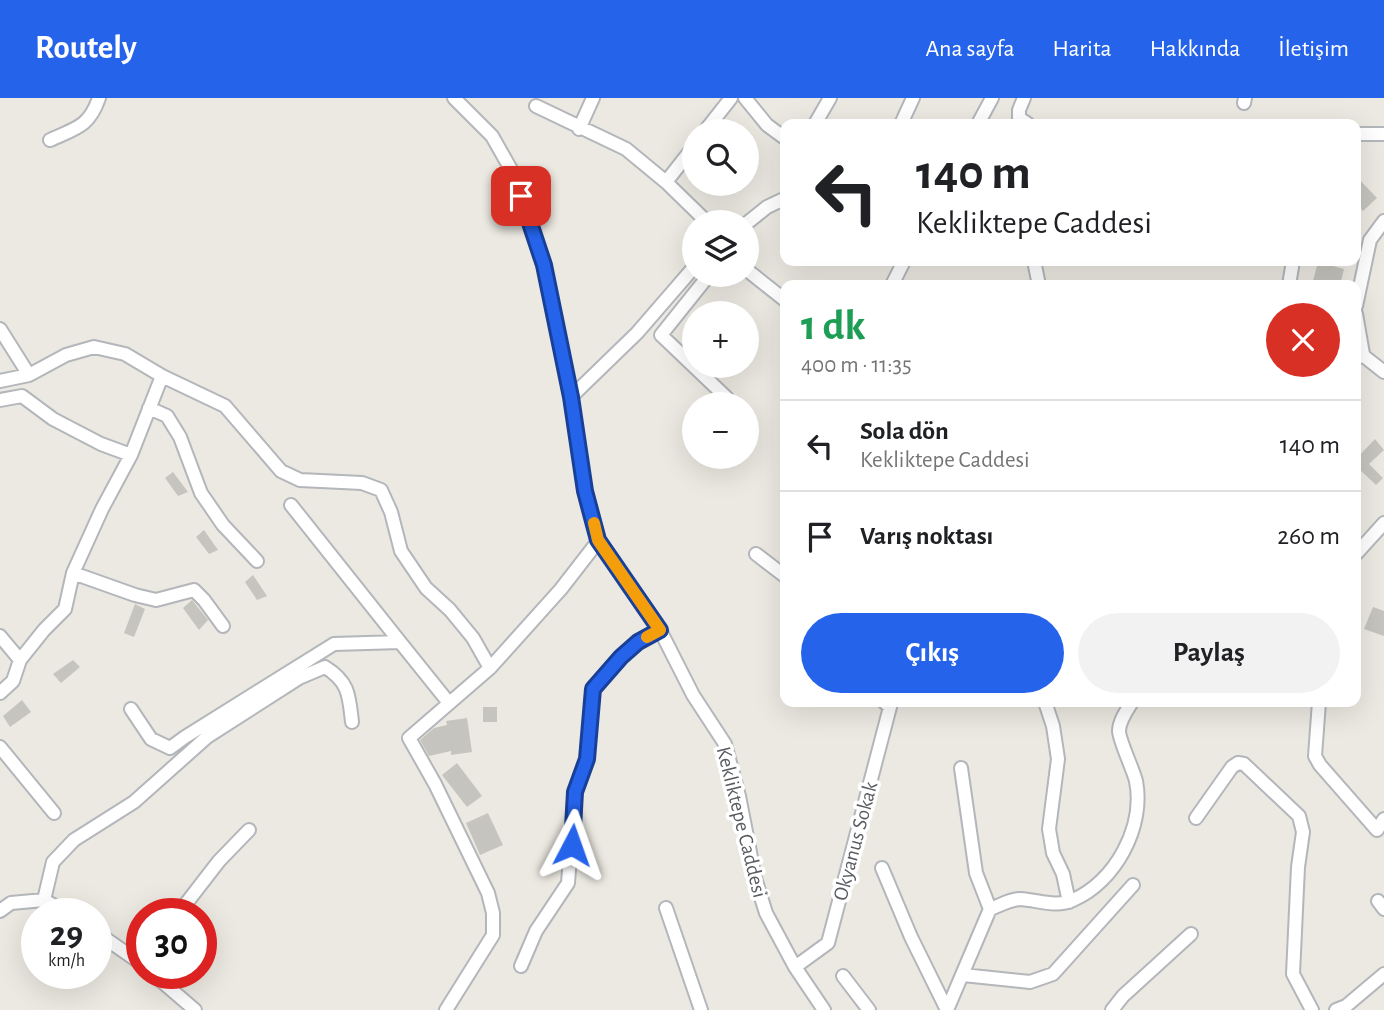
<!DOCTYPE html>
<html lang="tr">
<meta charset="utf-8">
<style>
:root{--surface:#fff;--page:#f2f2f2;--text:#202124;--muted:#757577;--line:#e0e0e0;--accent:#2563eb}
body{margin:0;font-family:"Alegreya Sans",sans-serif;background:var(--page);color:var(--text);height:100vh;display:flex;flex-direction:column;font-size:26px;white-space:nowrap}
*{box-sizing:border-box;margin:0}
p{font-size:23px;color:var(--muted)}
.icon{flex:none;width:38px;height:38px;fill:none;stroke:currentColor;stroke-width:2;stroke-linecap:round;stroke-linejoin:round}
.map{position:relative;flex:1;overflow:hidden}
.details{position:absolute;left:780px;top:182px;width:581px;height:427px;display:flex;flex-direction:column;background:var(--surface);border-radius:14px;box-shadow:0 7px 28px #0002}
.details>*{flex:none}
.banner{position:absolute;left:780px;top:21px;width:581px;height:147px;border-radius:14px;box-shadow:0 7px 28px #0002;background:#fff;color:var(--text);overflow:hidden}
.tools{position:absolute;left:682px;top:21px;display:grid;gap:14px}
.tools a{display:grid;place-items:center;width:77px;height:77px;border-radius:50%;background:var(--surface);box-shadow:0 7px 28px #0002;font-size:35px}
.speed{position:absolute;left:21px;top:800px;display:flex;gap:14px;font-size:35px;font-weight:700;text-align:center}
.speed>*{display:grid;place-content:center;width:91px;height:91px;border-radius:50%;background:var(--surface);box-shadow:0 7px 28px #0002;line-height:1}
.speed small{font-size:18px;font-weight:400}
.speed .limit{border:10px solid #d22;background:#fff;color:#111}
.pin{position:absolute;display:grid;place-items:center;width:60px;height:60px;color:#fff;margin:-30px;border-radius:14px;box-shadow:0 4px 10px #0006}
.me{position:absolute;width:77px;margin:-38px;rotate:4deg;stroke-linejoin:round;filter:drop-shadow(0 0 5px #0008)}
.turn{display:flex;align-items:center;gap:24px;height:147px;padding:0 21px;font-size:32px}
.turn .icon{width:91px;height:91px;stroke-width:2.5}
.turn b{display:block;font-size:49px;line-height:60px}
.round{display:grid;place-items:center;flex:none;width:74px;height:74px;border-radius:37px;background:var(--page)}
.summary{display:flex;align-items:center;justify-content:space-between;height:119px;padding:0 21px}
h1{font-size:42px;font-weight:600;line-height:52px;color:#1e9e55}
.primary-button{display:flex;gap:14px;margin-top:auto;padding:14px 21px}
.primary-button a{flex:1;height:80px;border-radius:42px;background:var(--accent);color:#fff;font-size:28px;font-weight:600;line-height:80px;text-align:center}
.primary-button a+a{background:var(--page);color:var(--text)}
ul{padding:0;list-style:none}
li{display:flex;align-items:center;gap:21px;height:91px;padding:0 21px;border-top:2px solid var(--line)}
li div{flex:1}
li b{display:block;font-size:26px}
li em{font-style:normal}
header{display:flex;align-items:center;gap:42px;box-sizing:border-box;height:98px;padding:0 35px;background:var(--accent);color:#fff}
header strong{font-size:33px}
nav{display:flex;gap:38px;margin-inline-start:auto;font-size:24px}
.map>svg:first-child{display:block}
</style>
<header>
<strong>Routely</strong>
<nav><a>Ana sayfa</a><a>Harita</a><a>Hakkında</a><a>İletişim</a></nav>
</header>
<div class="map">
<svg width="1384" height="912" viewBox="0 0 1384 912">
<rect width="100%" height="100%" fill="#ebe9e1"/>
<path fill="#c6c4be" d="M1356,78l21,22 -14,13 -7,-7z
M1318,164l26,7 -4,16 -27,-4z
M1375,341l9,11 -15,14 14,14 -7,7 -20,-19v-7z
M173,374l15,20 -10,4 -13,-18z
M204,432l14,20 -9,4 -13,-17z
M253,477l14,21 -10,4 -12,-18z
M192,502l16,20 -9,10 -16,-22z
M135,506l10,5 -11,28 -10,-4z
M1373,509l11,4v25l-20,-7z
M73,562l7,7 -19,16 -8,-9z
M22,602l9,12 -21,15 -7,-11z
M483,609h14v15h-14z
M467,620l5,34 -21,3v-4l-22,5 -9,-16 14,-12 13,-3 -1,-4z
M457,665l25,33 -15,11 -25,-32z
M488,715l15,32 -23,10 -14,-32z"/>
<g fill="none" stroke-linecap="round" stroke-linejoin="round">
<defs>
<path id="minor" d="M454,0l38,38 21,37 31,92 27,132 14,94 14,49 61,90 33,65 32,49 14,52 16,82 11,35 29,54 29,43
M745,0l22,27 19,14
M1024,0l-5,12v8l9,6
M1244,5l1,-5
M536,8l90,43 40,33 41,40
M815,26l15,-26
M901,26l12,-26
M978,26l14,-26
M579,31l14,-31
M705,33l26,-33
M1356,36h28
M50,42c26,-12 39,-13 49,-42
M666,84l29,-37
M747,125l20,-16 19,-9
M1034,163l5,24
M747,172l39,31
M709,177l-48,60 66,63
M892,187l12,-24
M1289,187l4,-24
M1356,208l14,-66 14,-19
M1356,216l7,40 2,3
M0,231l29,46
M1358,258l7,1 19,15
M0,283l29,-6 37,-20 28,-8 31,7 37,22 63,30 56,65 19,9 62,3 19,7 10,22 10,39 25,37 24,22 23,28 17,30
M571,299l66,-64 58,-67
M0,302l22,-4 31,23 48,25 30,11
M149,310l18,8 13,21 21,56 22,32 34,36
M291,407l109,137
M756,456l30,23
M1356,456l28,-31
M73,475l62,22 21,5 38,-10 10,10 19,26
M0,538l20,24
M0,595l13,-12 7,-21 24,-30 21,-21 8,-36 29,-64 29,-54 31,-79
M1045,604l8,24 5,33 -9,70 4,24 10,21 6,28
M1319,604l-4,54 5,9 57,65 7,-11
M131,611l20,30 19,9 15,-11 149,-93 66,-2 49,61
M0,649l54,66
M1196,720l36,-51 6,-4 6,1 55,52 4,16 -5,35 -5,107 19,36
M882,770l29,69 36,73
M44,802l9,-38 21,-22 60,-38 73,-65 92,-59 26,-11c24,15 24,28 27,55
M1378,803l6,8
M666,810l35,102
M990,811c9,-3 20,-10 30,-10 18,1 36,9 53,1 42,-18 72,-73 63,-119 -3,-12 -17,-41 -17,-50 0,-10 8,-21 13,-29
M0,813l11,-8 33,-3 25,14
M178,816l41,-53 30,-31
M96,834l46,32
M521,868l15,-35 32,-48 7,-91 12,-33 6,-70 28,-32 17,-15 22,-12
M795,869l33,-24 62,-236 -6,-5
M152,875l43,37
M963,877l67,7 23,-8 80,-89
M843,878l26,34
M446,912l47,-75v-22l-5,-20 -53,-109 -26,-46 81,-70 71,-79 38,-49
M947,912l43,-101 -14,-36 -15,-105
M1112,912l11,-14 68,-62
M1336,912l10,-4 38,-32"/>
</defs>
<use href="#minor" stroke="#b3b6ba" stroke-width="16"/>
<use href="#minor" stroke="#fff" stroke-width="12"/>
</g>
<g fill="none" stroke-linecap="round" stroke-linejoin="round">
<defs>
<path id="route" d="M521,98l23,69 27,132 14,94 13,49 62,90 -22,12 -17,15 -28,32 -6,70 -12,33 -3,53"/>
</defs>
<use href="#route" stroke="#184099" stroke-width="18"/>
<use href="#route" stroke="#2563eb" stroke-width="12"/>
<path stroke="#f59e0b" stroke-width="12" d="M594,425l4,17 62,90 -13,7"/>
</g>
<g text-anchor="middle" stroke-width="7" stroke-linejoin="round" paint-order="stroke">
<g font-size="21" fill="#595c60" stroke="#fff">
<text transform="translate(742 724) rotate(76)" y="7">Kekliktepe Caddesi</text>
<text transform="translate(855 743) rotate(-75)" y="7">Okyanus Sokak</text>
</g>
</g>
</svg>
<div class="tools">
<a><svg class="icon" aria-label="search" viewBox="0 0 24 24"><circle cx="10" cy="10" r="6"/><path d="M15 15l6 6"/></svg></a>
<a><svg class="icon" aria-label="layers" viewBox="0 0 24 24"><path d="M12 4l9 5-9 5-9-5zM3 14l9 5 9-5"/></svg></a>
<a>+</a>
<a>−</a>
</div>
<div class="speed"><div>29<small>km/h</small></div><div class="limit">30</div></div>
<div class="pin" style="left:521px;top:98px;background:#d93025"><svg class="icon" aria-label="arrive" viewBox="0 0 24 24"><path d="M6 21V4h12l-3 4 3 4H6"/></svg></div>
<svg class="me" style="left:572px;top:747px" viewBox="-20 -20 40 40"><path d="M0-17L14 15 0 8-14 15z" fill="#2563eb" stroke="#fff" stroke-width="4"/></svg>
<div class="banner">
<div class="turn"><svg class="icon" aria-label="left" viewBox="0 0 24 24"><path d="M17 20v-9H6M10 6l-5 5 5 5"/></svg><div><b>140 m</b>Kekliktepe Caddesi</div></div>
</div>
<section class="details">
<div class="summary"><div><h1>1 dk</h1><p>400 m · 11:35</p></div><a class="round" style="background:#d93025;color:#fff"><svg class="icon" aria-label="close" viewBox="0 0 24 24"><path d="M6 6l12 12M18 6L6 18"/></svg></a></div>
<ul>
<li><svg class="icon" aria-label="left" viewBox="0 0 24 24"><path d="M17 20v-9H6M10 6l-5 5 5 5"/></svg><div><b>Sola dön</b><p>Kekliktepe Caddesi</p></div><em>140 m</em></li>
<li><svg class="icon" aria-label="arrive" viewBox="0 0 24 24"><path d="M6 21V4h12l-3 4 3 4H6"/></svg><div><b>Varış noktası</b></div><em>260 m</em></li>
</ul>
<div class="primary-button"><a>Çıkış</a><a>Paylaş</a></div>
</section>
</div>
